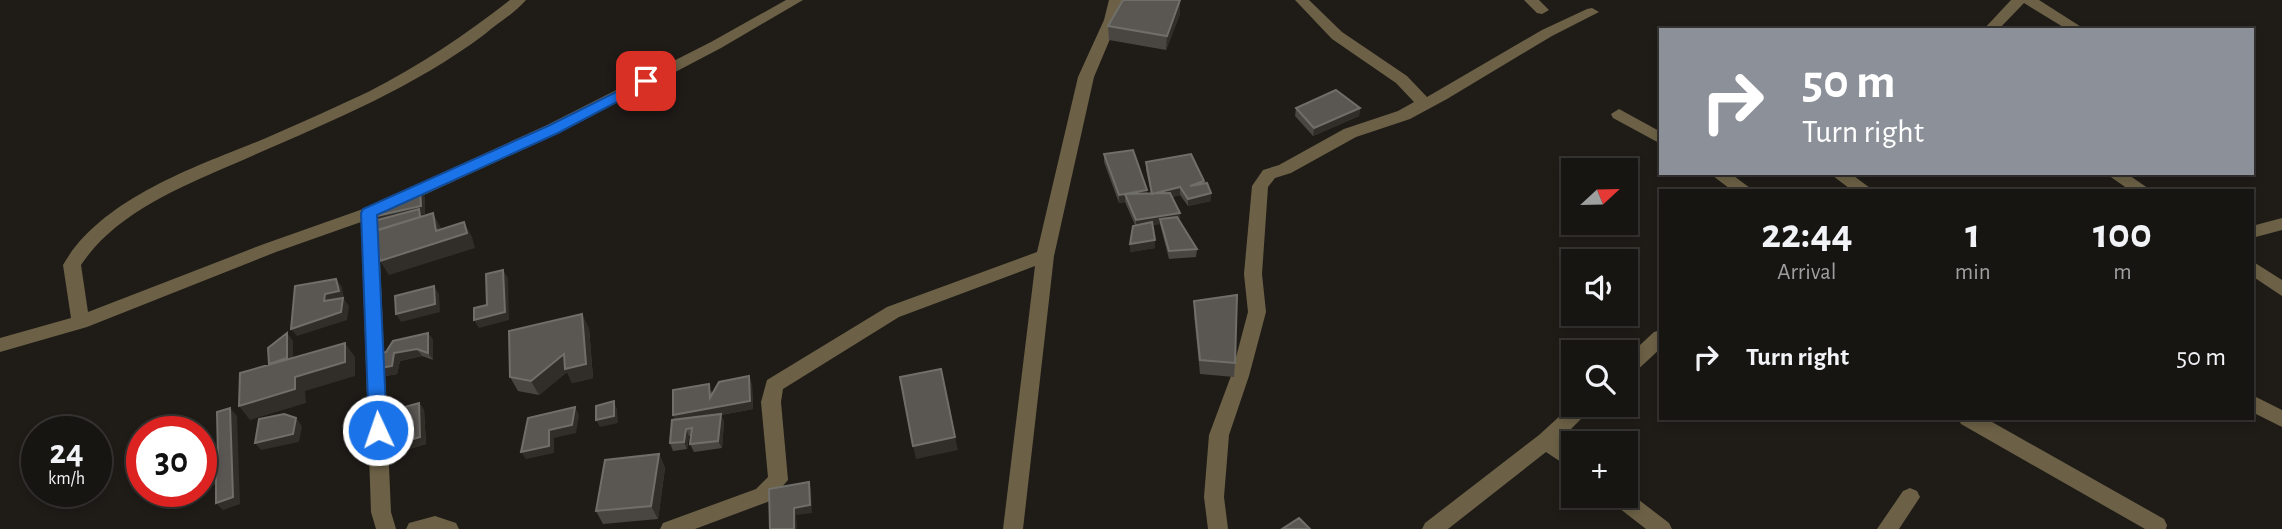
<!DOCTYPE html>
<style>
:root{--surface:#171512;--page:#242220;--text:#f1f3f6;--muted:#9e9f9f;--line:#363432}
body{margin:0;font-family:"Alegreya Sans",sans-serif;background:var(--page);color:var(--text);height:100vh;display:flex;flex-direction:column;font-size:26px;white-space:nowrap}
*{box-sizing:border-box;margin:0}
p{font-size:23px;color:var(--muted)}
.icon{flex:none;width:38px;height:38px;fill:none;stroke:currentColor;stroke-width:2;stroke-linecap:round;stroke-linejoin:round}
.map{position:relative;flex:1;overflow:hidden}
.drawer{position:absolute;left:1659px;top:189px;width:595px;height:231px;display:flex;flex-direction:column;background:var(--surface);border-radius:0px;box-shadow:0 4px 10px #0003,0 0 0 2px var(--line)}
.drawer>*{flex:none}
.guide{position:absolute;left:1659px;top:28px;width:595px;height:147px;border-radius:0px;box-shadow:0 4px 10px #0003,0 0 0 2px var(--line);background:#8c9099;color:#fff;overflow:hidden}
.needle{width:46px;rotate:68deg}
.fabs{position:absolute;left:1561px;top:158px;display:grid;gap:14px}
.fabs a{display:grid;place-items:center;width:77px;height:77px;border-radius:0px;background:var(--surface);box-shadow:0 4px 10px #0003,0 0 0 2px var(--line);font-size:35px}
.speed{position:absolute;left:21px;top:416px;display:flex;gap:14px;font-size:35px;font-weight:700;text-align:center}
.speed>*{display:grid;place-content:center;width:91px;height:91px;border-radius:50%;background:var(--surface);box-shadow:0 4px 10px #0003,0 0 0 2px var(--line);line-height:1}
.speed small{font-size:18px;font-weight:400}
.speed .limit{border:10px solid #d22;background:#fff;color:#111}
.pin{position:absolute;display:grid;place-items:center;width:60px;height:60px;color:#fff;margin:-30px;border-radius:14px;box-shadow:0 4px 10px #0006}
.me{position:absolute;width:77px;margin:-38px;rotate:357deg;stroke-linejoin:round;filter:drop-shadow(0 0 5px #0008)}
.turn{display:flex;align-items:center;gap:24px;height:147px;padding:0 28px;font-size:32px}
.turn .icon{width:91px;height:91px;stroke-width:2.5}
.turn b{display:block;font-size:49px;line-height:60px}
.eta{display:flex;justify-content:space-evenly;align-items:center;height:119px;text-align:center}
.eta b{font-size:42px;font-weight:700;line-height:49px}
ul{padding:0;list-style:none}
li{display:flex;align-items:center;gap:21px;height:98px;padding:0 28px}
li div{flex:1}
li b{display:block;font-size:26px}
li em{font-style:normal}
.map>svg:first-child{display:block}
</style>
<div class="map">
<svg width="2282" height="529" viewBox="0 0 2282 529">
<rect width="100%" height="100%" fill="#1f1c18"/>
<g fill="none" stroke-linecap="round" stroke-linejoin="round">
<path fill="#6c6146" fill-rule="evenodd" d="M510,0h16c-11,13 -28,23 -41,34 -77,58 -168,93 -256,132 -53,23 -115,49 -148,99l7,47 176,-68 99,-35 184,-84 164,-83 75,-42h17l-82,48 -162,85 -181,83 13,296 5,17h-20l-5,-17 -10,-290 -85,30 -189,75 -87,25v-14l71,-20 -8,-53c38,-67 135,-99 203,-127 34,-15 68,-30 102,-46 51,-26 97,-57 142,-92z
M1109,0h14l-5,20 -24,57 -40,179 -31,273h-20l32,-263 -136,51 -116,72 -2,13 7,78 -18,21 -75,28h-35l3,-6 93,-34 12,-12 -7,-75 6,-22 120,-73 150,-55 41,-175 26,-57z
M1295,0h14l33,32 65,44 20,21 115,-67 45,-21 5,-1 7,4 -47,24 -105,63 -37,20 -54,18 -65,36 -16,5 -7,9 -6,87 4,38 -17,64 -20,59 -5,62 4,32h-20l-4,-32 5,-62 22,-59 17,-64 -4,-38 8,-88 11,-16 16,-5 65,-36 54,-18 16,-9 -18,-19 -64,-44z
M1524,0h15l10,10 -7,4 -5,-1z
M2011,0h28l47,30h-18l-44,-27 -26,27h-15z
M1619,109l42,23v12l-48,-26 -2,-4z
M1709,173h21l24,18h-21z
M1829,173h21l24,18h-21z
M2105,173h21l26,18h-21z
M2282,218v12l-30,8v-12z
M2252,261l30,19v16l-30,-20z
M1661,330v18l-28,26 -7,2v-18l28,-26z
M2252,395l30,15v17l-30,-15z
M1573,404h23l-36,36 13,11v19l-27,-18 -98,77h-26l3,-6 114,-88z
M1958,418h27l179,101 3,6 -1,4h-21l-184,-105z
M1910,488l7,3 3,6 -21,32h-22l26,-38z
M1626,490l43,33 3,6h-26l-36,-28 -3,-6h19z
M435,516l21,7 3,6h-53l3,-6z"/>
</g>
<path fill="#494641" d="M1180,0v14l-14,36 -57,-10 -1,-14z
M1296,108h64l-1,8 -46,20 -18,-20z
M1104,154l43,39h4l-5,-23v-8l58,19v3l7,17 -23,5 -8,-11 -8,2 7,24 18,28 -1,8 -27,2 -9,-35 -8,1 3,15v8l-25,4 5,-27 -10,-23 -6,1 -15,-41z
M1194,301l41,62 -1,14 -34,-3 -6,-59z
M589,328l4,50 -21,5 -5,-11 -28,23 -21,-4 -8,-14z
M428,333l5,7v20l-11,-4 -22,5 -3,13 -16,3 5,-25z
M752,384l1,25 -32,6 3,7 -2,26 -28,4 -4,-8 1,-8h-2l-2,13 -14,2 -3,-8 5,-23 -2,-5 39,-24v2z
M419,403l5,7 2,34 -20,6 -16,-1 -6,-8z
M659,454l6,14 -7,51 -55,5 -7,-13z"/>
<path fill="#312e29" d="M1180,0v14l-14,36 1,-14z
M1360,108l-1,8 -46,20 1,-8z
M1180,187v8l-28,7v-8z
M420,189l5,8v17h-3l2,3 -47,8 -5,-8z
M1147,190v8l-22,-4z
M1211,193v8l-23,5v-7z
M1125,194v8l-6,1v-8z
M433,213l8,15 2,13 21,-19 8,15 3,11 -86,27 -9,-14 -6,2 -9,-14 71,-18z
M1180,213v7l-19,4 -1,-5v5l-24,4v-8z
M1155,240v8l-25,4v-8z
M503,270l5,8 1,42 -30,8 -5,-8 31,-8z
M336,279l6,8 2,12 5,7 -2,14 -50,16 -6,-7 33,-28 1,-7z
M434,286l5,8 1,18 -39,10 -5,-8z
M582,314l7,14 4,50 -21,5 -5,-11 -28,23 -8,-14z
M287,333l6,8v25l-18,5 -6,-7z
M428,333l5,7v20l-5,-7z
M345,343l10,14v19l-50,15 1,12 -56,17 -11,-14z
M417,349l5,7 -22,5 -3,13 -16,3 -6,-8 19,-16z
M749,376l3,8 1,25 -32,6 3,7 -2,26 -4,-7 3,-26 -45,8 -3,-8z
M614,401l3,8 1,14 -18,4 -4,-7z
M419,403l5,7 2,34 -20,6 -6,-7z
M575,407l4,8 -3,18 -22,5v15l-28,6 -5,-7z
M230,408l7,8 3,88 -17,6 -7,-7z
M296,418l6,8 -3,16 -38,8 -6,-7z
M686,429l3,7 -2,13 -3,-7z
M955,437l3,13 -42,9 -3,-13z
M659,454l6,14 -7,51 -7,-13z
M216,474l7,8 -22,7v-10z
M809,482l2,7 1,24 -16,2 1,14h-3v-21z"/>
<path fill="#5a5753" stroke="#706e69" stroke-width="2" d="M1123,0h57l-13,36 -59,-10z
M1336,90l24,18 -46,20 -18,-20z
M1133,150l14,40 -22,4 45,-1 10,20 -44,7 -11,-26 -6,1 -15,-41z
M1191,154l13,27 -14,5 17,-3 4,10 -23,6 -8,-12 -28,7 -6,-32z
M420,189l1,17 -49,11 -4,-8z
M419,209l1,8 -46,14v-10z
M433,213l3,18 28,-9 3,11 -87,28 -3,-16 -12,4 -2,-14z
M1177,217l20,32 -28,2 -9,-32z
M1152,222l3,18 -25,4 3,-18z
M503,270l2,42 -31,8v-12l13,-3 -1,-31z
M336,279l3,12 -14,3 -1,7 19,-3 -2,14 -50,17 4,-43z
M434,286l1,18 -39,10 -1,-18z
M1237,295l-2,68 -35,-3 -6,-59z
M582,314l4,50 -21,5 -1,-15 -33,27 -21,-4 -1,-46z
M287,333v25l-18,6 -1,-16z
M428,333v20l-11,-4 -23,4 -2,13 -17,3 2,-16 9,-1 7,-11z
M345,343v19l-50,15v12l-56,17 1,-33z
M941,369l14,68 -42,9 -13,-69z
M749,376l1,25 -77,14v-25l36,-6 1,14 9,-16z
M614,401v15l-18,4v-14z
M419,403l1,34 -20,6 -16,-2 -1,-28z
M575,407l-3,18 -23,5v16l-28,6 7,-34z
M230,408l3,89 -17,6v-29l-15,5v-28l4,7 13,-2 -1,-44z
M284,414l12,4 -3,16 -38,9 4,-24z
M721,414l-3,27 -28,3 2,-16 -6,1 -2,13 -14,1 2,-23z
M659,454l-8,52 -55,5 9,-51z
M809,482l1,23 -16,3v21h-24l-1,-40z
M1299,518l11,11h-28z"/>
<path fill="#1a73e8" stroke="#114b97" stroke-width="2" d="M646,77l5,1v6l-93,49 -181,82 10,215 -3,5 -6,2 -6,-2 -3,-5 -8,-217 2,-4 185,-83z"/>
</svg>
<div class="fabs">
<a><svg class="needle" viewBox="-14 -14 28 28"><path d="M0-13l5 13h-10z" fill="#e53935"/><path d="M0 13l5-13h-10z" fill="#9e9f9f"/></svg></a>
<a><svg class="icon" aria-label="sound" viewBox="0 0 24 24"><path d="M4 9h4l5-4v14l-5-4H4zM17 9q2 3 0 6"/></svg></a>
<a><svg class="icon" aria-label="search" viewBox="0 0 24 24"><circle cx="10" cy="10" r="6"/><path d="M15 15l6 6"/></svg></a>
<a>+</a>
</div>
<div class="speed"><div>24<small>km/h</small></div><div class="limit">30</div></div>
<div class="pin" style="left:646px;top:81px;background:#d93025"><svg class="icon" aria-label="arrive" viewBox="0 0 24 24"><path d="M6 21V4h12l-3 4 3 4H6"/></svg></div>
<svg class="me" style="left:378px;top:430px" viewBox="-20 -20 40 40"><circle r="17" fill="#1a73e8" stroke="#fff" stroke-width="3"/><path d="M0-11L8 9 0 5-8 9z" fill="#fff"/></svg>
<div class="guide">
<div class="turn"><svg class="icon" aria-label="right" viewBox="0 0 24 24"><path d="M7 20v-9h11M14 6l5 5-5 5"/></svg><div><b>50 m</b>Turn right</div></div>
</div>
<section class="drawer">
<div class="eta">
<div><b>22:44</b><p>Arrival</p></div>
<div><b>1</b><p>min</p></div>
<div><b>100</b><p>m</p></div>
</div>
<ul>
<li><svg class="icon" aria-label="right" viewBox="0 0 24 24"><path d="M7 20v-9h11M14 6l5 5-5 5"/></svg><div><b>Turn right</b></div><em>50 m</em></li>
</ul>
</section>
</div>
